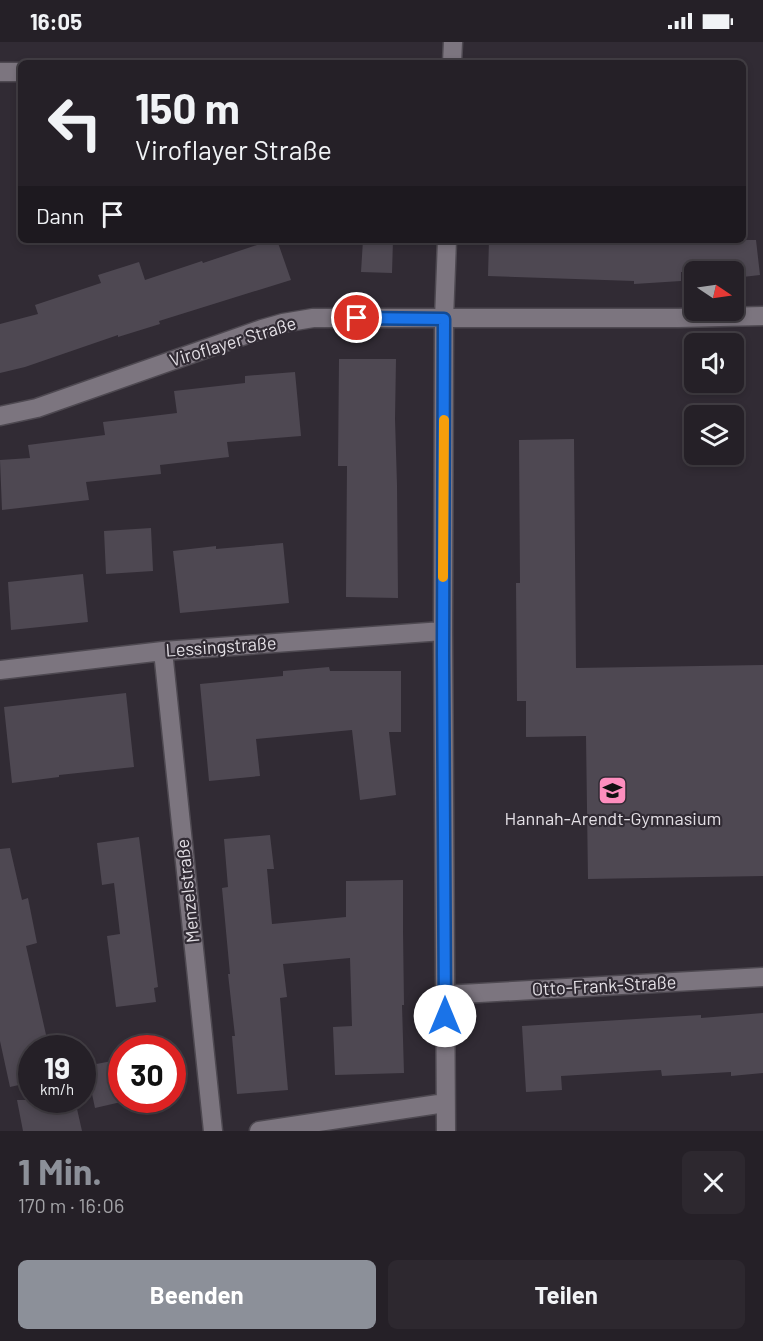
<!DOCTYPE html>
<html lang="de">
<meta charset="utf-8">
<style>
:root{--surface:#252027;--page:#2d282f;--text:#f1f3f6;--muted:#a3a3a7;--line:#423e44;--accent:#8c9099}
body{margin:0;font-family:Barlow,sans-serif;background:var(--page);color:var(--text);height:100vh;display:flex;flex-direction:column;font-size:22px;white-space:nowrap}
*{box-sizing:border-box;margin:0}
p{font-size:20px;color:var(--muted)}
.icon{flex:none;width:33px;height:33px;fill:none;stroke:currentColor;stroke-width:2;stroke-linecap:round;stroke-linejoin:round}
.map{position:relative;height:1089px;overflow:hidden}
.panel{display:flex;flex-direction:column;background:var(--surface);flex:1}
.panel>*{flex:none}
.top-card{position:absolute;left:18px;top:18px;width:728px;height:183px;border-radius:9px;box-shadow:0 3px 9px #0003,0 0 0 2px var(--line);background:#252027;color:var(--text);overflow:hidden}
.needle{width:39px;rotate:103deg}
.buttons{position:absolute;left:684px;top:219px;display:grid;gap:12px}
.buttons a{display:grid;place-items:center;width:60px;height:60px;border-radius:9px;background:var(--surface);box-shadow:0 3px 9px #0003,0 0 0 2px var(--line);font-size:30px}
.speed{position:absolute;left:18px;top:993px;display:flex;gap:12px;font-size:30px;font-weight:700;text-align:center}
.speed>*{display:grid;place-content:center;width:78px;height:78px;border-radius:50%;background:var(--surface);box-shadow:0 3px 9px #0003,0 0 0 2px var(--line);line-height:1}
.speed small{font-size:15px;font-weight:400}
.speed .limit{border:9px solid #d22;background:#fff;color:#111}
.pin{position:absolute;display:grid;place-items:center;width:51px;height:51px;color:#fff;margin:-26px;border:3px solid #fff;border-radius:50%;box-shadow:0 2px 6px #0007}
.me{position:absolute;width:66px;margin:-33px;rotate:0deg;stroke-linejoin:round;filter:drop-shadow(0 0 4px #0008)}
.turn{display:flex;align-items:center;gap:21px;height:126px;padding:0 18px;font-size:27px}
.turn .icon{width:78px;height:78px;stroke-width:2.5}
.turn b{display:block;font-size:42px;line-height:51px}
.then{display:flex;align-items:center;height:57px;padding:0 18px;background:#0003;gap:12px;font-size:22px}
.round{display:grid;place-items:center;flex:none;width:63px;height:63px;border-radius:9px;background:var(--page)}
.headline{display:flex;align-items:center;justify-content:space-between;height:102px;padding:0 18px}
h1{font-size:36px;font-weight:700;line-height:45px;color:var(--accent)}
.cta{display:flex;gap:12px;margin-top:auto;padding:12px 18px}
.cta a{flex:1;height:69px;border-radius:9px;background:var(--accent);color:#fff;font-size:24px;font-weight:700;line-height:69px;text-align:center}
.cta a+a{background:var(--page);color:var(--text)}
.status{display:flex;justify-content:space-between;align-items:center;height:42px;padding:0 30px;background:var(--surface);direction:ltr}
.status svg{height:16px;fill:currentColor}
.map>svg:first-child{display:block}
</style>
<div class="status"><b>16:05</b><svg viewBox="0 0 49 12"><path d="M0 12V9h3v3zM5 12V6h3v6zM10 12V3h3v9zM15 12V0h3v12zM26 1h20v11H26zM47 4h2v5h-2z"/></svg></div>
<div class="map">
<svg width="763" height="1089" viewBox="0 0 763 1089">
<rect width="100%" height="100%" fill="#312b34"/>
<path fill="#4e4852" d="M272,198h5l14,40 -132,41 1,3 -42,13v-2l-93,32 -25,6v-49l38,-10 -3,-9 66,-22 -3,-8 41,-13 6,18 57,-19 1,2z
M363,198h30l-1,33 -31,-1z
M489,198h267l4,35 -26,3v-6h-53v9l-47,3v-3l-146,-5z
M339,317h57l-1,60 2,66 1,113 -52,-1 1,-131h-9z
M295,330l6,64 -74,6 2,15 -69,8 1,9 -75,8 3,18 -87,10 -2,-50 30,-2 -2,-13 77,-10 -2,-13 74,-9 -3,-22 71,-8v-7z
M574,397l2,229 187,-3v211l-175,3 -2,-143 -60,1v-36h-9l-1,-118h4l-1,-143z
M151,486l2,43 -47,3 -2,-43z
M283,501l6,60 -109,10 -7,-62 43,-5v3z
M83,532l5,48 -77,8 -3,-48z
M329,625l1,4h71v61h-12l7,63 -36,5 -8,-70 -96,9 4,37 -51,5 -9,-97 83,-8v-5z
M126,651l8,74 -75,8v2l-47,6 -8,-76z
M270,793l4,34h-7l5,55 74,-7v-36l57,-1v51l1,74h-2l2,68 -69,2 -2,-48 19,-1 -2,-68 -67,6 4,33 -7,1 8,92 -51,4 -5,-58h3l-7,-62h2l-8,-86 6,-1 -4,-48z
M139,795l19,150 -4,1 2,14 -40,5 -9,-71 13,-2 -6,-51 -12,2 -5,-42z
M10,806l12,52 6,-2 9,45 -11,3 23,102h-17v34l-22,5 -10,-46v-192z
M763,971v60l-32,3v-4l-69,4 -1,-6 -100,6 1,14 -36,2 -4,-66 179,-11v3z
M112,1019l9,41 -26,6 -9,-42z
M17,1058h58l7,31h-59z"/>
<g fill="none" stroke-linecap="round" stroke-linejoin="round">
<defs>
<path id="street" d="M452,21l1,-21
M0,30h21
M0,374l37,-8 225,-79 21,-6 30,-5h365l85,-2
M163,609l50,480
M0,628l163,-19 280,-20
M444,953l319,-18
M259,1089l186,-28
M446,1089l-3,-500 1,-312 3,-79"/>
</defs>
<use href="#street" stroke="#4e4951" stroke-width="21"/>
<use href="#street" stroke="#7c757f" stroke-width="18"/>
</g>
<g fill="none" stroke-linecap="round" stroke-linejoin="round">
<defs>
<path id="route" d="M357,276l87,1 -1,335 2,362"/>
</defs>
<use href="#route" stroke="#114b97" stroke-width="15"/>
<use href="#route" stroke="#1a73e8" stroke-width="10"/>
<path stroke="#f59e0b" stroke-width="10" d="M443,535l1,-157"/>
</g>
<defs>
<symbol id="school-square" viewBox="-11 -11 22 22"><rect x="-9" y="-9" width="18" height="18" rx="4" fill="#fd8ebe" stroke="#312b34"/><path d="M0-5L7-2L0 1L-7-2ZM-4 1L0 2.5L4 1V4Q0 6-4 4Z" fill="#111"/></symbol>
</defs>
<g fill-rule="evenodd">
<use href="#school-square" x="596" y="732" width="33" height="33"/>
</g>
<g text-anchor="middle" stroke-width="4.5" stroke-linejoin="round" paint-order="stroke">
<g font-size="18" fill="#e4e0e6" stroke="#312b34">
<text transform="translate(233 300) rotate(-17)" y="6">Viroflayer Straße</text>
<text transform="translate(221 605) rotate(-4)" y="6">Lessingstraße</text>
<text transform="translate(188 849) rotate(-96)" y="6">Menzelstraße</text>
<text transform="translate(604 944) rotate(-3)" y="6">Otto-Frank-Straße</text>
</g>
<g font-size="18" fill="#e4e0e6" stroke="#312b34">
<text x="613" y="783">Hannah-Arendt-Gymnasium</text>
</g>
</g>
</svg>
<div class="buttons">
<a><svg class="needle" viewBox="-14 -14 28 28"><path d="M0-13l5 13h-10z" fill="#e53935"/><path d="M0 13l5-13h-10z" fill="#a3a3a7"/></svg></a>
<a><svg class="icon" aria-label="sound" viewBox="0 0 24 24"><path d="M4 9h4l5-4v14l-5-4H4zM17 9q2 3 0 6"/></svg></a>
<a><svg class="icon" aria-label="layers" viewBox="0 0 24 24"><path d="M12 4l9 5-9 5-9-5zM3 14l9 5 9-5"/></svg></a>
</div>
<div class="speed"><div>19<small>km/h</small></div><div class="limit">30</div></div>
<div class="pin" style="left:357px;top:276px;background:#d93025"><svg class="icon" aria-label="arrive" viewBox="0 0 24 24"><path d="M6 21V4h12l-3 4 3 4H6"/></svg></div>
<svg class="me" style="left:445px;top:974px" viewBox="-20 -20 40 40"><circle r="19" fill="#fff"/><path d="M0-13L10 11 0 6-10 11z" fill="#1a73e8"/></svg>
<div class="top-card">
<div class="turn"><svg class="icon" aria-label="left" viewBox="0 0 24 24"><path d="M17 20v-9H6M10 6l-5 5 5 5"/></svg><div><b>150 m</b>Viroflayer Straße</div></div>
<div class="then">Dann<svg class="icon" aria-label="arrive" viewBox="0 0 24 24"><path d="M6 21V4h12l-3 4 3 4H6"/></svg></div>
</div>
</div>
<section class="panel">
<div class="headline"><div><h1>1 Min.</h1><p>170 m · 16:06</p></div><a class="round"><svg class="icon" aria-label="close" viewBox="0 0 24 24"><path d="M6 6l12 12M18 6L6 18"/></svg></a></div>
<div class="cta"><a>Beenden</a><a>Teilen</a></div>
</section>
